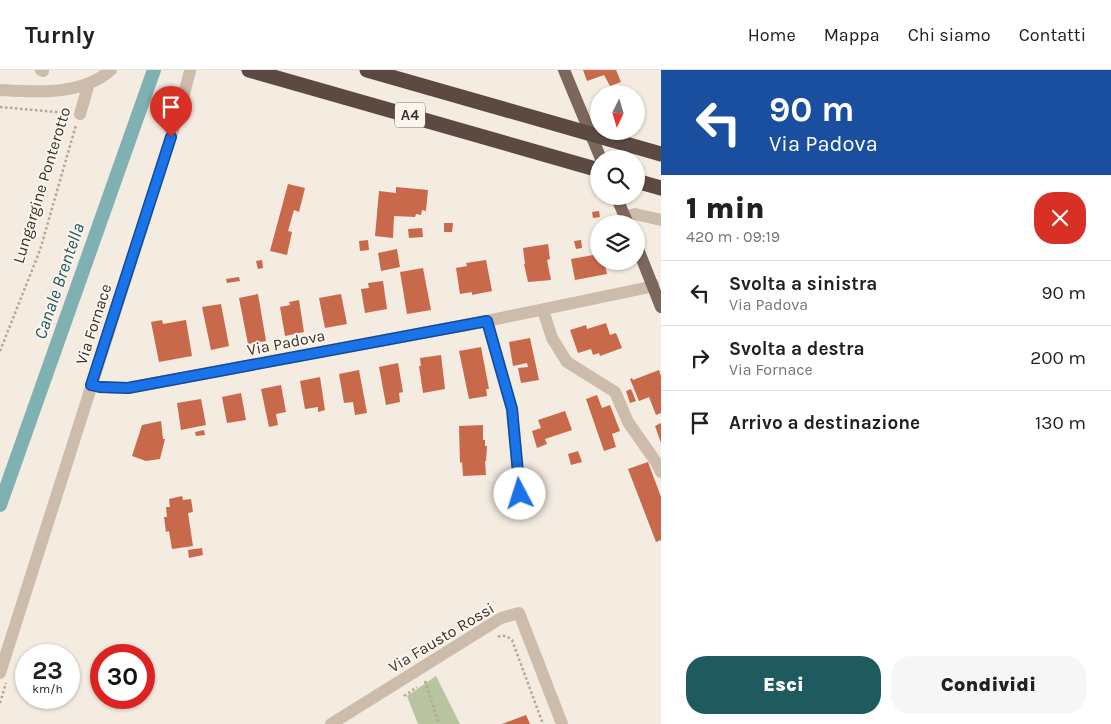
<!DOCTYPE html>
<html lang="it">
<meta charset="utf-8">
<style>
:root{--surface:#fff;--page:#f6f6f6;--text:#202124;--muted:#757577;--line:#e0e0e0;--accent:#1f5a5e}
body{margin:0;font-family:Karla,sans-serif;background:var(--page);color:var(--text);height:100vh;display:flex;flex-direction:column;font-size:19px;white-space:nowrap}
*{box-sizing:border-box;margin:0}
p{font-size:16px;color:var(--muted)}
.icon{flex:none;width:28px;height:28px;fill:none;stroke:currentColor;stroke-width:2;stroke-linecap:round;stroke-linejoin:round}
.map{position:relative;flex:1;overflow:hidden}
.side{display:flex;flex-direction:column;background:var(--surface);width:450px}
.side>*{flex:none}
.banner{background:#1a4fa0;color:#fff;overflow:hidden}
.needle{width:32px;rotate:185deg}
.controls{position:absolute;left:590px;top:15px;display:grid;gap:10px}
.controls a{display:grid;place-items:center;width:55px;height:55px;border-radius:50%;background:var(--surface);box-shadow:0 1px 4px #0004;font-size:25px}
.speed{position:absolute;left:15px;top:574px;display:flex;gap:10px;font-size:25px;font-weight:700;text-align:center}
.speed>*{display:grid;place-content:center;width:65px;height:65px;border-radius:50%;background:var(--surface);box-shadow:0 1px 4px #0004;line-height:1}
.speed small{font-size:12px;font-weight:400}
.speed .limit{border:8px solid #d22;background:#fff;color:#111}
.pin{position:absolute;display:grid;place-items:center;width:42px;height:42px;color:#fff;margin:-51px -21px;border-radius:50% 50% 50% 0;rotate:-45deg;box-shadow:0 0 5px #0007}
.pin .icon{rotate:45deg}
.me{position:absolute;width:55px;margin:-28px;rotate:355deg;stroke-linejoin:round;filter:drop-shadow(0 0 4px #0008)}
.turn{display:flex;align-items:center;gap:18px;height:105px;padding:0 25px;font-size:22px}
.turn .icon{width:65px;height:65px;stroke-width:2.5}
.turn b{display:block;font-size:35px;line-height:42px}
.round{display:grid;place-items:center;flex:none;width:52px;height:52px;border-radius:20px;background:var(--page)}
.head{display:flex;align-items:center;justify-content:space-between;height:85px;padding:0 25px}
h1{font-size:30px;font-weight:800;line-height:38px}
.button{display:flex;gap:10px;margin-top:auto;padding:10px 25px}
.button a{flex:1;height:58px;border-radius:20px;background:var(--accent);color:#fff;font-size:20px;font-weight:800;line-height:58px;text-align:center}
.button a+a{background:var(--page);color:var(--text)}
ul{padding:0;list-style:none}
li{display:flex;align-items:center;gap:15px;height:65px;padding:0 25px;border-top:1px solid var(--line)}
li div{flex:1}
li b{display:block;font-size:19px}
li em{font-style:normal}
header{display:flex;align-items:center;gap:30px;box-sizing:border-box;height:70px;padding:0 25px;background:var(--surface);border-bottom:1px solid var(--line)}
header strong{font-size:24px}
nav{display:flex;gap:28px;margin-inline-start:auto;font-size:18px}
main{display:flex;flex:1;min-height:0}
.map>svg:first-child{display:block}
</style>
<header>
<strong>Turnly</strong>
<nav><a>Home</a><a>Mappa</a><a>Chi siamo</a><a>Contatti</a></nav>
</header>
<main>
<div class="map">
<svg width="661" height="654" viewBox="0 0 661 654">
<rect width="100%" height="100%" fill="#f4ebe1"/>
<path fill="#b8c4a0" d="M436,606l24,48h-42l-11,-28z"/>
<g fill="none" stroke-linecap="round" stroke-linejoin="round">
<path stroke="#7fb0b2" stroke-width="14" d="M0,435l154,-435"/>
</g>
<path fill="#c8694b" d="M583,0h33l5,12 -11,4 -6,-11 -17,6z
M288,114l17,4 -6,24 -5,-2 -6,21 4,1 -5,23 -17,-4z
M396,117l32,3 -2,21 -4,-1 -1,5 -5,-1 -1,3 -21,-1 -1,22 -18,-2 4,-45 17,2z
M599,141l1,6 -7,1 -1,-6z
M444,153h9l-1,9h-8z
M422,158l1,9 -14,1 -1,-9z
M368,170l1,10 -9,1 -1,-10z
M581,170l1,8 -6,1 -2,-8z
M548,174l2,15 -3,1 4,20 -23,2 -4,-18h1l-2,-16z
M397,179l3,18 -19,4 -3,-18z
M599,184v7h5l3,13 -32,6 -4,-21z
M262,190l1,8 -5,1 -2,-8z
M486,190l6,31 -20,4v-3l-12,2 -4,-26 11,-2 -1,-3z
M423,198l8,42 -24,4 -7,-42z
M239,207l1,4 -13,2 -1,-4z
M383,211l4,28 -22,4 -4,-24 8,-1 -1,-5z
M258,224l8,47 -18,3 -9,-46z
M341,224l6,30 -22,4 -6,-30z
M299,230l5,32 -19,4 -5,-29 10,-2 -1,-3z
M221,234l8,42 -18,4 -9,-43z
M162,250l1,4 23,-4 6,36 -33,6 -8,-40z
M606,253l4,12 6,-2 6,15 -22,8 -1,-3 -6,2 -2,-6 -13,4 -8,-23 16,-5 1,4z
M530,268l9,42 -18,3 -3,-15 10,-1 -1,-4 -14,3 -4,-24z
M481,277l8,42h-3l1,7 -18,3 -10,-48z
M441,285l4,34 -22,4 -4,-27h2l-1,-8z
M398,293l5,29 -4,1 1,9 -14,3 -7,-38z
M359,300l8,43 -12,2 -2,-13 -9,1 -5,-29z
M659,300l2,6v37l-5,2 -7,-18 -10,4 -9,-22 2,-1 1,2z
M320,307l5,33 -7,2v-5l-13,2 -5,-28z
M281,315l5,27 -10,2 2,11 -9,2 -8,-38z
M631,319l5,12 -6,2 -4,-12z
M241,323l5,27 -19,3 -5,-26z
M597,325l5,13 8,-3 10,26 -8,3 4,13 -12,4 -18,-52z
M201,329l5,26 -25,5 -4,-27z
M565,341l7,19 -27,9 2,5 -10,4 -5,-17 9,-3 -3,-8z
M161,351l2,18h2l-5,20 -14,2 -14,-5 10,-31z
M661,353v20l-6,-17z
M483,355v15h2v6h2l-1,15h-1l1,14 -23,1 -1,-14 -2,1 -1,-37z
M204,360l1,5 -9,1 -1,-4z
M578,381l4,11 -11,3 -3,-11z
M648,392l13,35v43l-5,2 -28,-73z
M182,426l1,4 8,-1 2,13 -5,1 5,33 -21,3 -3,-18 -3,1 -2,-15h3l-1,-10h4l-1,-8z
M202,478l1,7 -14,3 -1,-8z
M526,645l4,9h-28z"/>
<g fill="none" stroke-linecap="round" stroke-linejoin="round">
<path stroke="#b9a596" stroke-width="2.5" stroke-dasharray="2.5 2.5" stroke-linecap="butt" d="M0,37l68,6
M0,281l40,-101 36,-125
M498,567c5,-3 10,0 14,3l31,84
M425,611l14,43
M404,626l13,-9
M0,633l6,-20"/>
<path stroke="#cdbbac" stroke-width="12" d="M41,0l2,1
M0,20c37,2 81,6 111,-20
M80,44l9,-31
M625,147l10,-3 26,6
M543,240l9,28 15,24 48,30 13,30 28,40 5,10
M487,251l25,88 8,85
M91,315l9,2 28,1 359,-67 158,-33 8,-4
M0,603l181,-568 9,-34
M331,654l170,-106 18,-5 43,111"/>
<path stroke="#7d675c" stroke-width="12" d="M564,0l37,89
M616,126l12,28
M636,174l25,63"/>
<path stroke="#5c4a42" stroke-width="15" d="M249,0l350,100
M367,0l294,84
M636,111l25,7"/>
</g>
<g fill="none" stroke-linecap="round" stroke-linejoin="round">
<defs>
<path id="route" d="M171,67l-80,248 9,2 28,1 359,-67 25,88 8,85"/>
</defs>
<use href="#route" stroke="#114b97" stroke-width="12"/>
<use href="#route" stroke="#1a73e8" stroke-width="9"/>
</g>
<g text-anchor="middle" stroke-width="4" stroke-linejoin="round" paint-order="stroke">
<rect fill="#fbf5ee" stroke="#756b66" stroke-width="1" x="395" y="32.5" width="30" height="25" rx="4"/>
<g font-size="15" font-weight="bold" fill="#3b302b">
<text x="410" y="50">A4</text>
</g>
<g font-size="16" fill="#3b302b" stroke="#fbf5ee">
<text transform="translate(41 115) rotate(-73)" y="6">Lungargine Ponterotto</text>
<text transform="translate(93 254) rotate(-72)" y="6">Via Fornace</text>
<text transform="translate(286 272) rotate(-11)" y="6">Via Padova</text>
<text transform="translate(441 567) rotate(-31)" y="6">Via Fausto Rossi</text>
</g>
<g font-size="18" font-style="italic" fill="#1f5a5e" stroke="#fbf5ee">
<text transform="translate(59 211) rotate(-71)" y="6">Canale Brentella</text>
</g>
</g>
</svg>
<div class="controls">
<a><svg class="needle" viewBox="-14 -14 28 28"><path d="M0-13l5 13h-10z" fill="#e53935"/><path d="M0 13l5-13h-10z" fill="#757577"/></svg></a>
<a><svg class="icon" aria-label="search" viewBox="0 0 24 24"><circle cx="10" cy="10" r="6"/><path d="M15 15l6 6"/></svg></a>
<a><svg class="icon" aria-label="layers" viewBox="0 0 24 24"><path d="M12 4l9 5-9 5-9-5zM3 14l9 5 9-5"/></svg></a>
</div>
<div class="speed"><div>23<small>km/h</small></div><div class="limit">30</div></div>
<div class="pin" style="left:171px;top:67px;background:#d93025"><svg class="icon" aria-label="arrive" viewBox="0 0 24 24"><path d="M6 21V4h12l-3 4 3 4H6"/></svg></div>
<svg class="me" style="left:520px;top:424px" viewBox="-20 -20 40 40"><circle r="19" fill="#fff"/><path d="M0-13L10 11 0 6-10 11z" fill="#1a73e8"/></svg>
</div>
<section class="side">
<div class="banner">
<div class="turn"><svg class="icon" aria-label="left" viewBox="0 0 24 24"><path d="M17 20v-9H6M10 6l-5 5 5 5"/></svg><div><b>90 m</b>Via Padova</div></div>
</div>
<div class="head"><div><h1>1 min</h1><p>420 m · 09:19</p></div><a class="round" style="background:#d93025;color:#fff"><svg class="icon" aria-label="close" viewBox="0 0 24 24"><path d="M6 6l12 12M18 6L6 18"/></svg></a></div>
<ul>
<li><svg class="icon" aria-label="left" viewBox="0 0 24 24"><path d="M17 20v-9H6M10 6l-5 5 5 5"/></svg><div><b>Svolta a sinistra</b><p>Via Padova</p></div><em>90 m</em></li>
<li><svg class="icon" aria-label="right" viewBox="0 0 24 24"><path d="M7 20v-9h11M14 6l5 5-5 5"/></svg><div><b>Svolta a destra</b><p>Via Fornace</p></div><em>200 m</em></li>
<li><svg class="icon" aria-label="arrive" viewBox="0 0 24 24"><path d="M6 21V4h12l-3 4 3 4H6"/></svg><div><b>Arrivo a destinazione</b></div><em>130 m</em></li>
</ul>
<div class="button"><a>Esci</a><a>Condividi</a></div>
</section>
</main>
